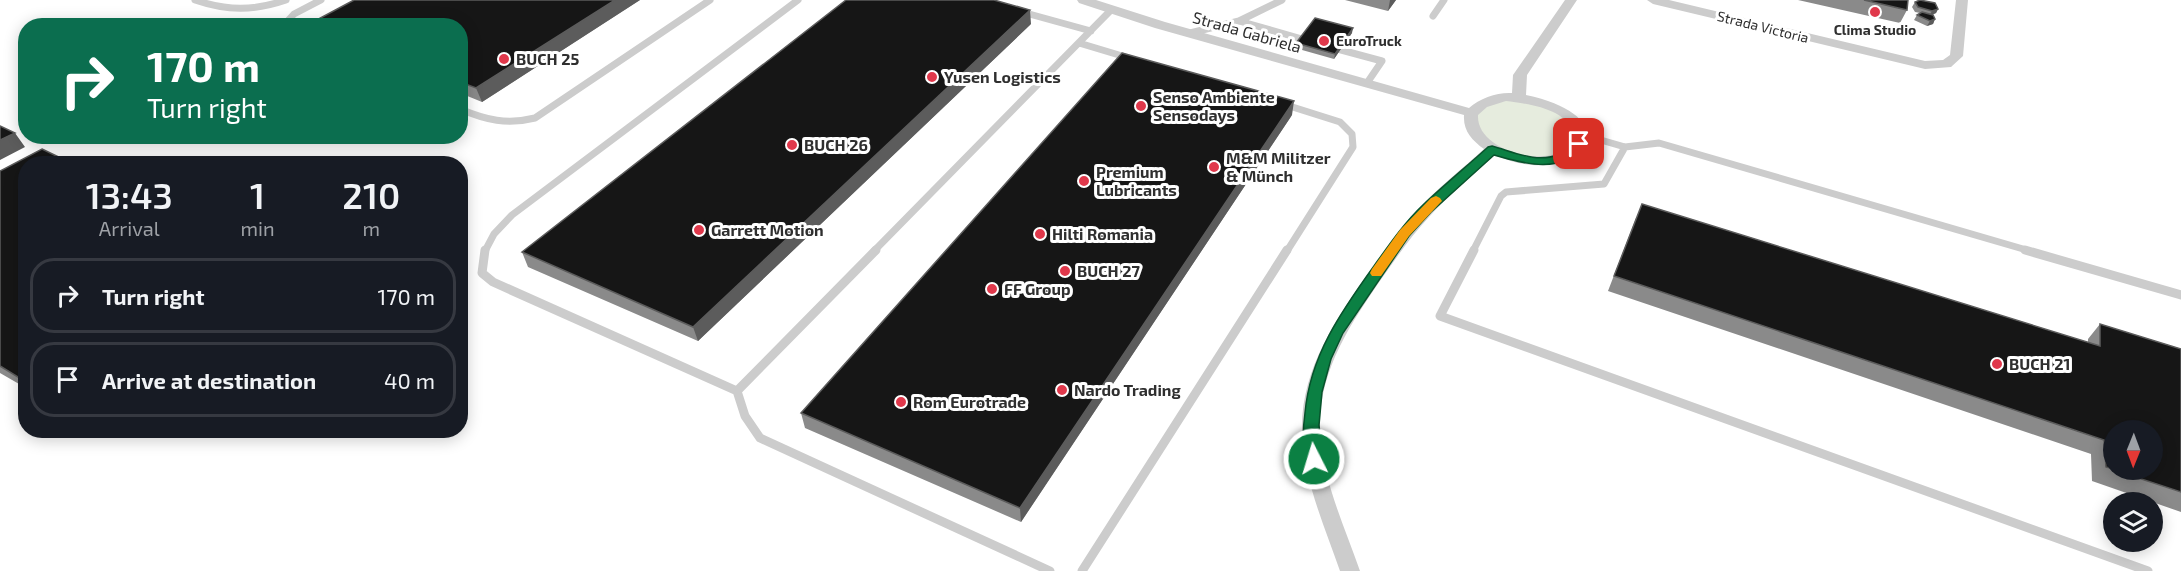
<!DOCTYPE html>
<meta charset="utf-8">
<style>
:root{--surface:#171b24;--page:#242831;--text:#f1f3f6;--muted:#9ea1a6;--line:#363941}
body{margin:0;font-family:"Exo 2",sans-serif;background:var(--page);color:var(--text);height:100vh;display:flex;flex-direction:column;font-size:22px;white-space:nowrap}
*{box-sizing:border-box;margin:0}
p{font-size:20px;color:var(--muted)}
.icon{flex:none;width:33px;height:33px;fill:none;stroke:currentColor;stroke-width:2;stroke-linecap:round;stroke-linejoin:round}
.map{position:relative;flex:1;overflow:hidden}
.drawer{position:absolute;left:18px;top:156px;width:450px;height:282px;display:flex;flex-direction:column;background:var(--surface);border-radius:24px;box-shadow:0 3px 15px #0003}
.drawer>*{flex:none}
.top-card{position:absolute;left:18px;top:18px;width:450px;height:126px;border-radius:24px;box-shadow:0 3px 15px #0003;background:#0b6e4f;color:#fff;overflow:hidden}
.needle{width:39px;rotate:181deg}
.buttons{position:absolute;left:2103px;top:420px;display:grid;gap:12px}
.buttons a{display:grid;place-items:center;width:60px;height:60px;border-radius:50%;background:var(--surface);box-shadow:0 3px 15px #0003;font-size:30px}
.pin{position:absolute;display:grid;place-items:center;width:51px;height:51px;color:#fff;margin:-26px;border-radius:12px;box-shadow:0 3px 9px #0006}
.me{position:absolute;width:66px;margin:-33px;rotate:355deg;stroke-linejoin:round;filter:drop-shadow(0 0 4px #0008)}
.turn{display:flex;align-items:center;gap:21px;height:126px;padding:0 30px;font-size:27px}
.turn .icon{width:78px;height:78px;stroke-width:2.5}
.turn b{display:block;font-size:42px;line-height:51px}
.eta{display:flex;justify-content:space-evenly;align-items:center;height:102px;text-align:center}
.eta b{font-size:36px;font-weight:600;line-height:42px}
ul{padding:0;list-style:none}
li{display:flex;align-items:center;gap:18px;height:75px;margin:0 12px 9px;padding:0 18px;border:3px solid var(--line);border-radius:24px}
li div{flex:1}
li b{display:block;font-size:22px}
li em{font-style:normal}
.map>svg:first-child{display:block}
</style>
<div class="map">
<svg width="2181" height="571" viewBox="0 0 2181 571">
<rect width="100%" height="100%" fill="#fff"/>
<path fill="#e6ecde" d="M1519,98l51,19 9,27 -34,17 -53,-11 -20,-37 5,-6z"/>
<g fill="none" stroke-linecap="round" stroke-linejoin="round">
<path stroke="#ccc" stroke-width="7" d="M195,0c32,11 59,11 91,0
M1022,12l69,19
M1433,16l11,-16
M1239,21l70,20
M283,26l11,-12 27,-14
M1190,33l49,-12 43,-21
M1079,43l50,15
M1330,47l52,14 -15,22
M1283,104l57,18 12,12 1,13 -66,104
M460,109c26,11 47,16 75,9l175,-118
M1580,134l45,13 34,-4 371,108
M485,251l9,-17 18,-19 286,-215
M874,251l237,-241
M1473,251l28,-55 5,-4 98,-8 21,-37"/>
<path stroke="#ccc" stroke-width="9" d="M485,250l-3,23 11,9 244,109 8,25 15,22 290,133
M1474,250l-34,66 708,255
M2025,250l156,45
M737,391l139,-141
M1082,571l205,-321"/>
<path fill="#ccc" fill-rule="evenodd" d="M1077,0h19l69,22 304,86c11,-10 29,-16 43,-15l1,-18 52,-75h12l-50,75 -1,20c113,24 50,97 -31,60 -22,20 -46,40 -66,62 -18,19 -32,40 -47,61 -31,45 -63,92 -62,149 1,50 24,98 40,144h-20c-16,-46 -38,-95 -38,-144 0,-59 35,-110 68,-156 15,-21 29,-42 47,-61 21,-22 45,-41 67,-61 -12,-9 -21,-18 -20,-34l-309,-87 -76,-25zM1506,101c25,3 76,10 64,45 -23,23 -94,5 -92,-31l9,-8z
M1647,0h22l256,61 18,-1 7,-5 6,-55h12l-5,56 -12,11 -26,2 -272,-65z"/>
</g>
<path fill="#8a8a8a" d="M640,0l-158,102 -22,-9v-67h-148l-1,-3z
M1345,0h51l-8,11z
M1798,0h110l-1,10 -7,13z
M1915,2l23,7 -2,4 -4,2 3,4 -2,5 -6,2 -13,-6 3,-5 3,-2 -5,-1 -3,-5z
M1031,24l-333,317 -170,-74 -6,-15z
M1352,33l-18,26 -39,-11 1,-5z
M1292,115l-271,407 -216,-94 -4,-15z
M26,164v224l-26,-15v-202z
M1636,218l452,124v-3l12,-15 81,25v163l-89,-31 -1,-27 -483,-163z"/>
<path fill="#5c5c5c" d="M615,0h25l-158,102 -6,-14z
M1390,0h6l-8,11z
M1938,9l-2,4 -7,3 3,-5z
M1030,10l1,14 -333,317 -5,-14z
M1935,19l-2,5 -6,2 3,-5z
M1353,28l-1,5 -18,26 1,-5z
M1294,101l-2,14 -271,407 -1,-14z
M15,133l10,14 -25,13v-20z"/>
<path fill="#161616" stroke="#5c5c5c" stroke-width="1.5" d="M354,0h261l-139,88 -16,-6v-56h-143l-6,-3z
M846,0h148l36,10 -337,317 -171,-75z
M1864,0h44l-1,10z
M1920,0l15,3 3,6 -6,2 -14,-4 -3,-5z
M1922,12l11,3 2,4 -5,2 -13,-6z
M1315,18l38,10 -18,26 -39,-11z
M1122,53l172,48 -274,407 -219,-95z
M0,126l15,7 -15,7z
M42,149l31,15h-47v218l-26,-16v-195z
M1642,204l458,142v-22l81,25v143l-67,-22h38v-40h-38v39l-8,-2 -2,-27 -490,-164z"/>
<path fill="#0b8043" stroke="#07532c" stroke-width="1.5" d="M1579,140l6,4c-22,31 -60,20 -91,11l-63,57 -22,24 -66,97 -12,26 -9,33 -3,33 3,34 -2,4 -6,2 -6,-2c-6,-13 -5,-35 -3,-50 5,-57 36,-101 69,-147 15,-21 30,-43 49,-61 21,-20 43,-38 65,-58l4,-1c22,6 45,18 68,8 8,-3 12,-11 19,-14z"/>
<path fill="#f59e0b" d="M1436,196l4,2 2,3 -2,2 -31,33 -28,40h-9l-2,-3 2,-4 28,-39 31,-32z"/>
<g fill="#e0384b" stroke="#fff" stroke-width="2">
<circle cx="1875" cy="12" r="6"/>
<circle cx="1324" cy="41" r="6"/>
<circle cx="504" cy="59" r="6"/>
<circle cx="932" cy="77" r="6"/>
<circle cx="1141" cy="106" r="6"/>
<circle cx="792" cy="145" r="6"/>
<circle cx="1214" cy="167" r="6"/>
<circle cx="1084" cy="181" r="6"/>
<circle cx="699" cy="230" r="6"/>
<circle cx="1040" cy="234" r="6"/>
<circle cx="1065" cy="271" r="6"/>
<circle cx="992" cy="289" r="6"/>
<circle cx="1997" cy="364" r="6"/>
<circle cx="1062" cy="390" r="6"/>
<circle cx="901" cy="402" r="6"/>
</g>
<g text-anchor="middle" stroke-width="6" stroke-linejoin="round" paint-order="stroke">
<g font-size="14" fill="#2f2f2f" stroke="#fff">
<text transform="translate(1763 27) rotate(14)" y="5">Strada Victoria</text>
</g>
<g font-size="14" font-weight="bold" fill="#2f2f2f" stroke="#fff">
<text x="1875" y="35">Clima Studio</text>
<text x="1336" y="46" text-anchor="start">EuroTruck</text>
</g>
<g font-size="16" fill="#2f2f2f" stroke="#fff">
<text transform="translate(1247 32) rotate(16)" y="6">Strada Gabriela</text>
</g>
<g font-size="16" font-weight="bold" fill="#2f2f2f" stroke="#fff" text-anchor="start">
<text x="516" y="65">BUCH 25</text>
<text x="944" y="83">Yusen Logistics</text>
<text x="1153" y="103">Senso Ambiente<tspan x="1153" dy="18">Sensodays</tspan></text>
<text x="804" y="151">BUCH 26</text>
<text x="1226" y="164">M&amp;M Militzer<tspan x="1226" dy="18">&amp; Münch</tspan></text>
<text x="1096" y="178">Premium<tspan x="1096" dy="18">Lubricants</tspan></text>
<text x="711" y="236">Garrett Motion</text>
<text x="1052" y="240">Hilti Romania</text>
<text x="1077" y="277">BUCH 27</text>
<text x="1004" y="295">FF Group</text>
<text x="2009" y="370">BUCH 21</text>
<text x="1074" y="396">Nardo Trading</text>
<text x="913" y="408">Rom Eurotrade</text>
</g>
</g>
</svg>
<div class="buttons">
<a><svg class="needle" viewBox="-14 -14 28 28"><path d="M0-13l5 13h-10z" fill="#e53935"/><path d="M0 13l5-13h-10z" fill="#9ea1a6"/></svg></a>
<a><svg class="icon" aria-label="layers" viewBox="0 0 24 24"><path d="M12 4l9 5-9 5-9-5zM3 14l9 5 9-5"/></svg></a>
</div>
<div class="pin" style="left:1579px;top:144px;background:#d93025"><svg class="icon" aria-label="arrive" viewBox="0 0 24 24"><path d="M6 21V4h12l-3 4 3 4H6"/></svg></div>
<svg class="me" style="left:1314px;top:459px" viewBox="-20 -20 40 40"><circle r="17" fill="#0b8043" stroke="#fff" stroke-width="3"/><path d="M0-11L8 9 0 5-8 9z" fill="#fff"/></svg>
<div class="top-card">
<div class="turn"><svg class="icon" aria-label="right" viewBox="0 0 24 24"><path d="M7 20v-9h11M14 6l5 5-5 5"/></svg><div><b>170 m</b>Turn right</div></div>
</div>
<section class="drawer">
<div class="eta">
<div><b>13:43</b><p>Arrival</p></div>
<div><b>1</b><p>min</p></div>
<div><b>210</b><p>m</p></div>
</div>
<ul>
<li><svg class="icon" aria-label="right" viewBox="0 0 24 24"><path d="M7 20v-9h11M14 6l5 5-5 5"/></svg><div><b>Turn right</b></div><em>170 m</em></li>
<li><svg class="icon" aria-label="arrive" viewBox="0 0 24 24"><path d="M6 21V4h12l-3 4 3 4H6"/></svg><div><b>Arrive at destination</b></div><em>40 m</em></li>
</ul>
</section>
</div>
